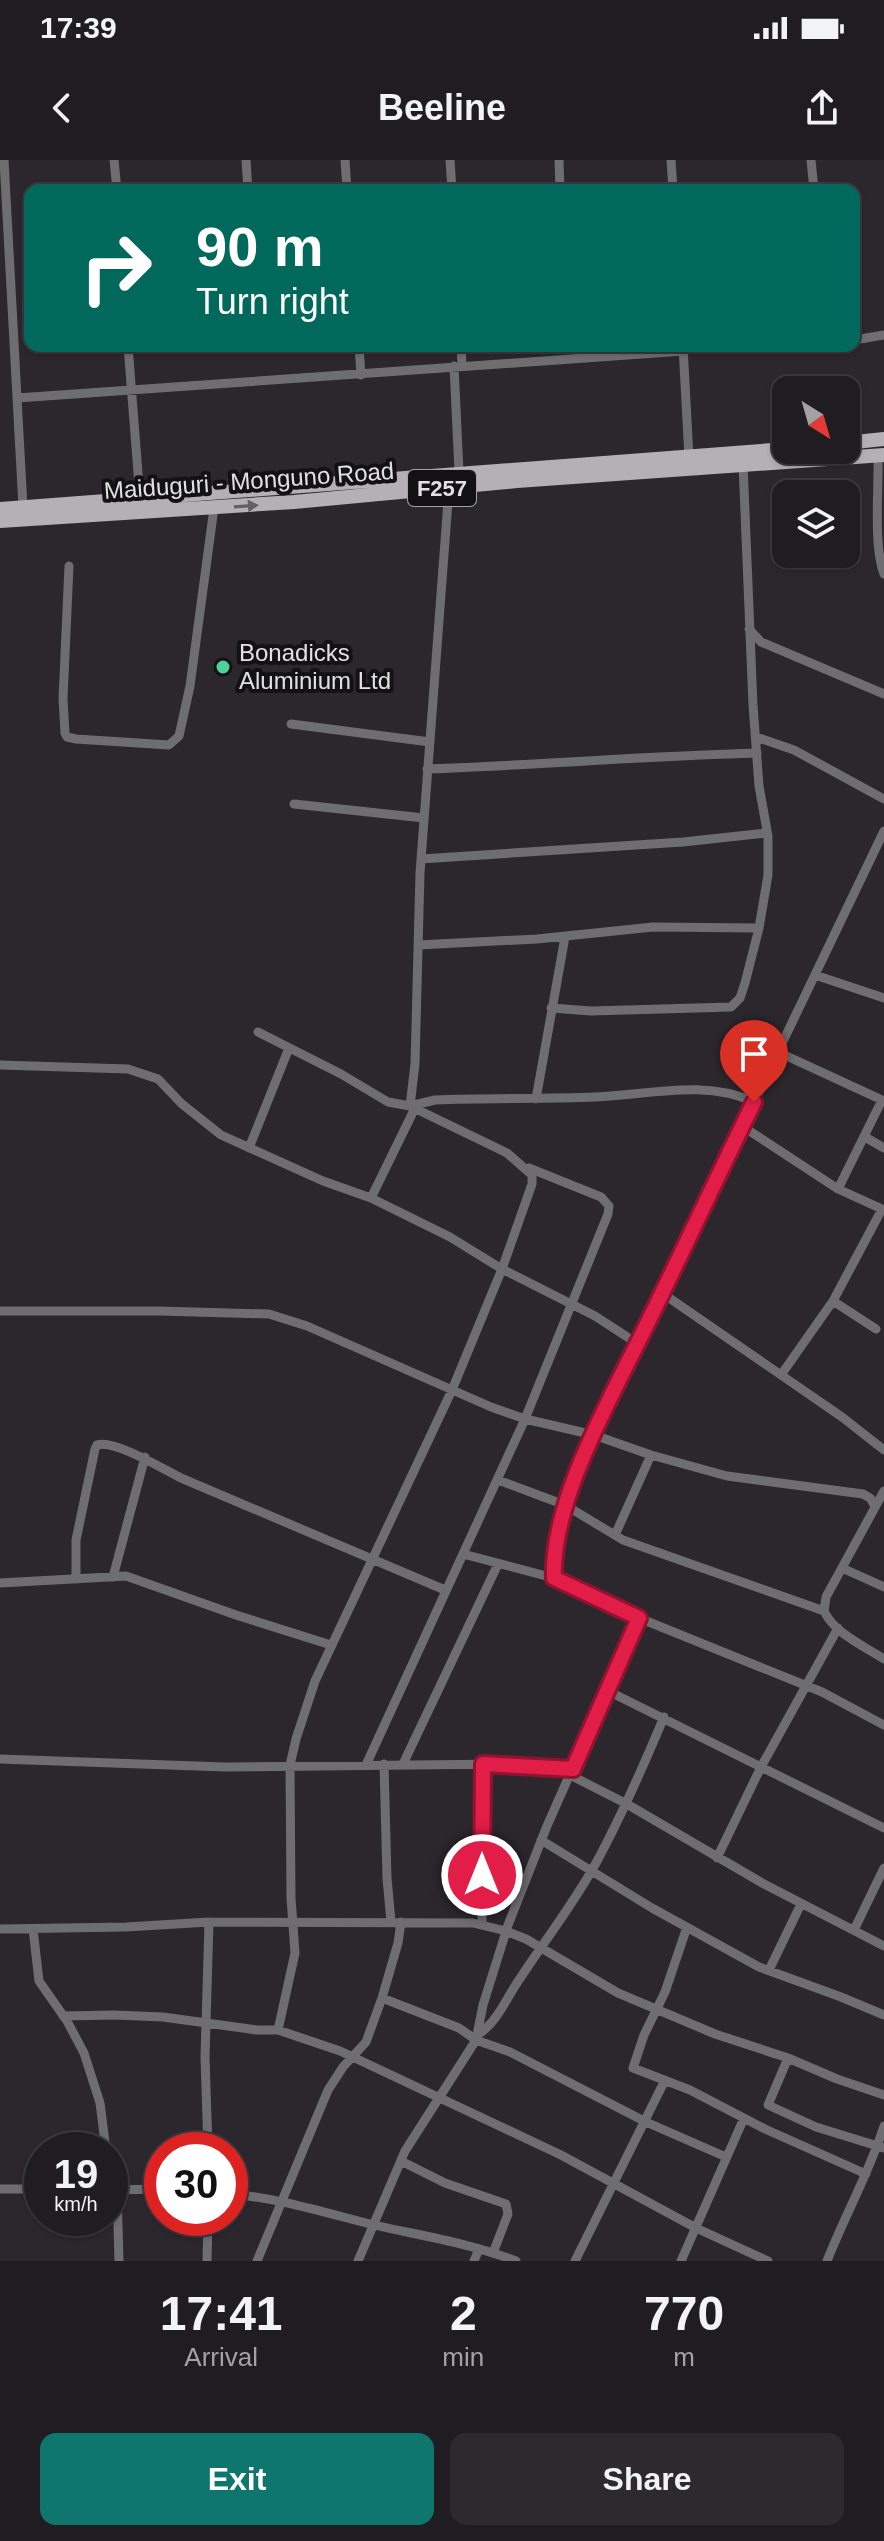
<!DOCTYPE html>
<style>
:root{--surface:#201d22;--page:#2d2a2f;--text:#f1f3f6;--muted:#a2a2a5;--line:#3d3b40;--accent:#0f766e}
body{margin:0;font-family:Arial,sans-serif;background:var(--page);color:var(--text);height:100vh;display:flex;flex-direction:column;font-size:30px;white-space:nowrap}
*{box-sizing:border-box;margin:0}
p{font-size:26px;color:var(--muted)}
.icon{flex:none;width:44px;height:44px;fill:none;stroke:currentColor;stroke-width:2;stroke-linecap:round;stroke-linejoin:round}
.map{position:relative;height:2101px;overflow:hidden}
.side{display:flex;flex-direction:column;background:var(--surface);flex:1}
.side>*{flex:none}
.top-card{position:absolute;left:24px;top:24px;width:836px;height:168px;border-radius:16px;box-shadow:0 2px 6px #0004,0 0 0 2px var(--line);background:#00695c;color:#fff;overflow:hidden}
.needle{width:52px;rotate:143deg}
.fabs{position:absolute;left:772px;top:216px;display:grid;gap:16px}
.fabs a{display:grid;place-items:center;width:88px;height:88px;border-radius:16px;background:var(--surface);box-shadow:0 2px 6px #0004,0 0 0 2px var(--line);font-size:40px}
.speed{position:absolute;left:24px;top:1972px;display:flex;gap:16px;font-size:40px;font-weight:700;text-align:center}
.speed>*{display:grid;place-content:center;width:104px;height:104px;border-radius:50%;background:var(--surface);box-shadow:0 2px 6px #0004,0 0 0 2px var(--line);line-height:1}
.speed small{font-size:20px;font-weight:400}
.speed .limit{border:12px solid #d22;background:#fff;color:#111}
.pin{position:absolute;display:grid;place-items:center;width:68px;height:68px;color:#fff;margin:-82px -34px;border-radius:50% 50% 50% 0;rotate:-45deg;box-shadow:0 0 8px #0007}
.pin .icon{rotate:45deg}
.me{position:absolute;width:88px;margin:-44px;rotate:0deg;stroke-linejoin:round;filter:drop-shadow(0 0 6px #0008)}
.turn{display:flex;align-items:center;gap:28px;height:168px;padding:0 40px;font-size:36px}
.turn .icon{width:104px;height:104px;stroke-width:2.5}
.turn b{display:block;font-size:56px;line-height:68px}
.eta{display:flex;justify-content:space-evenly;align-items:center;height:136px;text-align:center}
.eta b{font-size:48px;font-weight:700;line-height:56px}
.primary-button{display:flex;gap:16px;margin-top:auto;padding:16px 40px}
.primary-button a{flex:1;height:92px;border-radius:16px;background:var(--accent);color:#fff;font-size:32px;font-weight:700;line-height:92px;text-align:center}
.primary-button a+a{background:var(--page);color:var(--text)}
.status{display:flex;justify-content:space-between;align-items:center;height:56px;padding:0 40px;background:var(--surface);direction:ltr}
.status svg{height:22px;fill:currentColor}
header{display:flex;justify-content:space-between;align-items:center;height:104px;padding:0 40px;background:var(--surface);font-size:36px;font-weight:700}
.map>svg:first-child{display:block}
</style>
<div class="status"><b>17:39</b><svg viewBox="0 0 49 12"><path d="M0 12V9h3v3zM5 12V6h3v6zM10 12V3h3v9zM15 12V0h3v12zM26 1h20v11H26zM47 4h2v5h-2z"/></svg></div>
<header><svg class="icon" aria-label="back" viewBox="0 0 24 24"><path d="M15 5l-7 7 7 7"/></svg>Beeline<svg class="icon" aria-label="share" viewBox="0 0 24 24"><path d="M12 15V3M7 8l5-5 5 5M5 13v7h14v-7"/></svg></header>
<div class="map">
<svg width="884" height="2101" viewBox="0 0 884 2101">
<rect width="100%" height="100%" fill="#2b272d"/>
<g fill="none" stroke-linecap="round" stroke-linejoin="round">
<path stroke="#6e6d6f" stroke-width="9" d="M4,0l19,347
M114,0l3,30
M246,0l2,30
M345,0l2,30
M450,0l2,30
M559,0l1,30
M671,0l2,30
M811,0l3,30
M854,180l30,-5
M128,186l12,152
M359,186l2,29
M461,186l1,20
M683,186l6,112
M454,206l5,106
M17,238l667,-47
M878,296c1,32 -5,90 6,118
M69,406l-6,133 2,34 2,4 9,2 93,6 10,-9 11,-50 24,-178
M749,469l12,13 123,52
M291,564l139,18
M756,577l38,13 90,49
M427,609c111,-4 220,-13 330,-16
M294,644l130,14
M421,699l262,-17 84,-9
M418,785l119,-6 116,-12 106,1
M815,815l69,23
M551,848l40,3 140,-4 9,-9 5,-15 14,-55 9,-53v-39l-9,-50 -6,-81 -10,-241
M258,872l83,42 47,28 22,4 97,47 25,22v9l-30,85 -50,121 -137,291 -19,58 -6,26 1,133 4,55 -17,77
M778,892l106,49
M0,905l128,4 30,10 24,25 39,31 102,46 48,17 79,39 52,32 93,47 43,28
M536,939l29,-162
M410,946l5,-42 5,-191 29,-385
M410,946l25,-6c53,-2 107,-1 161,-3 52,-2 109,-18 158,5
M742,966l96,63 46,21
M865,977l19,11
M249,988l40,-100
M838,1029l44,-89
M371,1038l44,-90
M662,1133l180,124 42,33
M833,1141l43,28
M0,1151h159l110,3 38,12 184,81 34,12 69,16 57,20 76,21 136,18 7,4 5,8
M781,1215l52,-74 49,-92
M498,1320l67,25 58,35 201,71c10,22 40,35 60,48
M615,1375l36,-80
M463,1394l91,24 85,40 183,74 62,33
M842,1408l42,19
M113,1417l32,-120
M554,1418c-2,-52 20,-96 40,-143l290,-604
M76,1419v-39l19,-91 2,-4c17,-6 66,24 84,33l264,112
M0,1423l126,-7 110,39 95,30
M824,1451l2,-14 58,-106
M608,1531l276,137
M0,1599l225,8 279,-3 69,5
M384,1604l3,114 4,44
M403,1604l95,-200
M366,1605l159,-346 83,-205 1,-8 -8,-9 -72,-29
M570,1615l55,28 139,81 120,62
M541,1680l111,68 107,59 82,30 43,18
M717,1698l44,-91 77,-139
M482,1765l1,-161
M687,1767l-22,65 -21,43 -11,33 57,22 75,39 101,45
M0,1769l126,-2 83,-5 264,1 33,8 20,8 92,54 97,41 73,24 49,21 47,16
M33,1769l6,52 28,40 17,32 16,50 6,47
M854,1770l30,-62
M769,1810l32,-66
M382,1838l77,30 17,12 34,12 136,70 80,35
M63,1856l52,-1 48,2 94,13h21l62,21 221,104 135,73 72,33
M477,1875c20,-11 30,-39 44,-58 25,-38 53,-74 75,-114 25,-46 47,-96 68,-146
M788,1898l-20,47 48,22 68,21
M208,1990l-3,-93 4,-135
M401,2001l44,22 61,21 2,10 -15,39
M0,2029h42
M110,2030l52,-1
M117,2030l2,71
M230,2034c49,4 96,19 144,31 48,11 96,18 142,36
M207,2101l1,-43
M257,2101l71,-171 15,-23 23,-25 16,-44 16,-55 3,-21
M358,2101l47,-110 71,-111 7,-35 25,-80 39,-99 92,-208
M474,2101l5,-12
M575,2101l90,-181
M681,2101l63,-143
M827,2101c18,-46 42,-88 57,-135"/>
<path stroke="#b4b0b6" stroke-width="14" d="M846,283l38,-4
M0,349l786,-60
M0,361l294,-19 223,-21 367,-26"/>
</g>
<defs><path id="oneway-solid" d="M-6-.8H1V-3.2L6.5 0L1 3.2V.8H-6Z" transform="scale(2)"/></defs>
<use fill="#636064" href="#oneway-solid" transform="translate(246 346) rotate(-4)"/>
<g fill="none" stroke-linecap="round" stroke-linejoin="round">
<defs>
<path id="route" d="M482,1715l1,-111 90,5 66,-151 -85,-40c-3,-79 60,-185 94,-256 36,-73 70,-147 106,-220"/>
</defs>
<use href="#route" stroke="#92132f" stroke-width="20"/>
<use href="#route" stroke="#e11d48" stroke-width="14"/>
</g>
<circle fill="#4dd39a" stroke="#121113" stroke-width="3" cx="223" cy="507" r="8"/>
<g text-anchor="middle" stroke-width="8" stroke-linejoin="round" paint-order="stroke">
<rect fill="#121113" stroke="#a4a2a5" stroke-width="2" x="408" y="310" width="68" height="36" rx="6"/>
<g font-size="22" font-weight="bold" fill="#e2e0e3">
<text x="442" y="336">F257</text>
</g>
<g font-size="24" fill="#e2e0e3" stroke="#121113">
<text transform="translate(249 321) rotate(-4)" y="8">Maiduguri - Monguno Road</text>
</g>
<g font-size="24" fill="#e2e0e3" stroke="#121113" text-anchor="start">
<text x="239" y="501">Bonadicks<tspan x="239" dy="28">Aluminium Ltd</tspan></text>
</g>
</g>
</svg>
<div class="fabs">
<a><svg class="needle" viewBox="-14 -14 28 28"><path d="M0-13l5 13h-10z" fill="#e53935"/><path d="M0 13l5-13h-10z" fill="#a2a2a5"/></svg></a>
<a><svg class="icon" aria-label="layers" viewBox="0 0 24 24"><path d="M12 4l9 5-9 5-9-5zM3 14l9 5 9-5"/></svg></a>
</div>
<div class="speed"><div>19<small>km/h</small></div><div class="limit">30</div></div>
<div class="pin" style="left:754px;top:942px;background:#d93025"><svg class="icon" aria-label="arrive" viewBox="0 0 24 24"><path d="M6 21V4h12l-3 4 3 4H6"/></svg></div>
<svg class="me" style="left:482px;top:1715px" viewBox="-20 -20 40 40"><circle r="17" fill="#e11d48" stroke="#fff" stroke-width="3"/><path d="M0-11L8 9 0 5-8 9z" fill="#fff"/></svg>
<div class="top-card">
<div class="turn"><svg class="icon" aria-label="right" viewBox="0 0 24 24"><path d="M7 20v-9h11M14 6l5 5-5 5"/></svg><div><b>90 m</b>Turn right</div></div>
</div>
</div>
<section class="side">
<div class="eta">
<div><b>17:41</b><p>Arrival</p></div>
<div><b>2</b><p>min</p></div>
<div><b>770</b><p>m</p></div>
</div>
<div class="primary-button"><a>Exit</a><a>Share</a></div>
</section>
